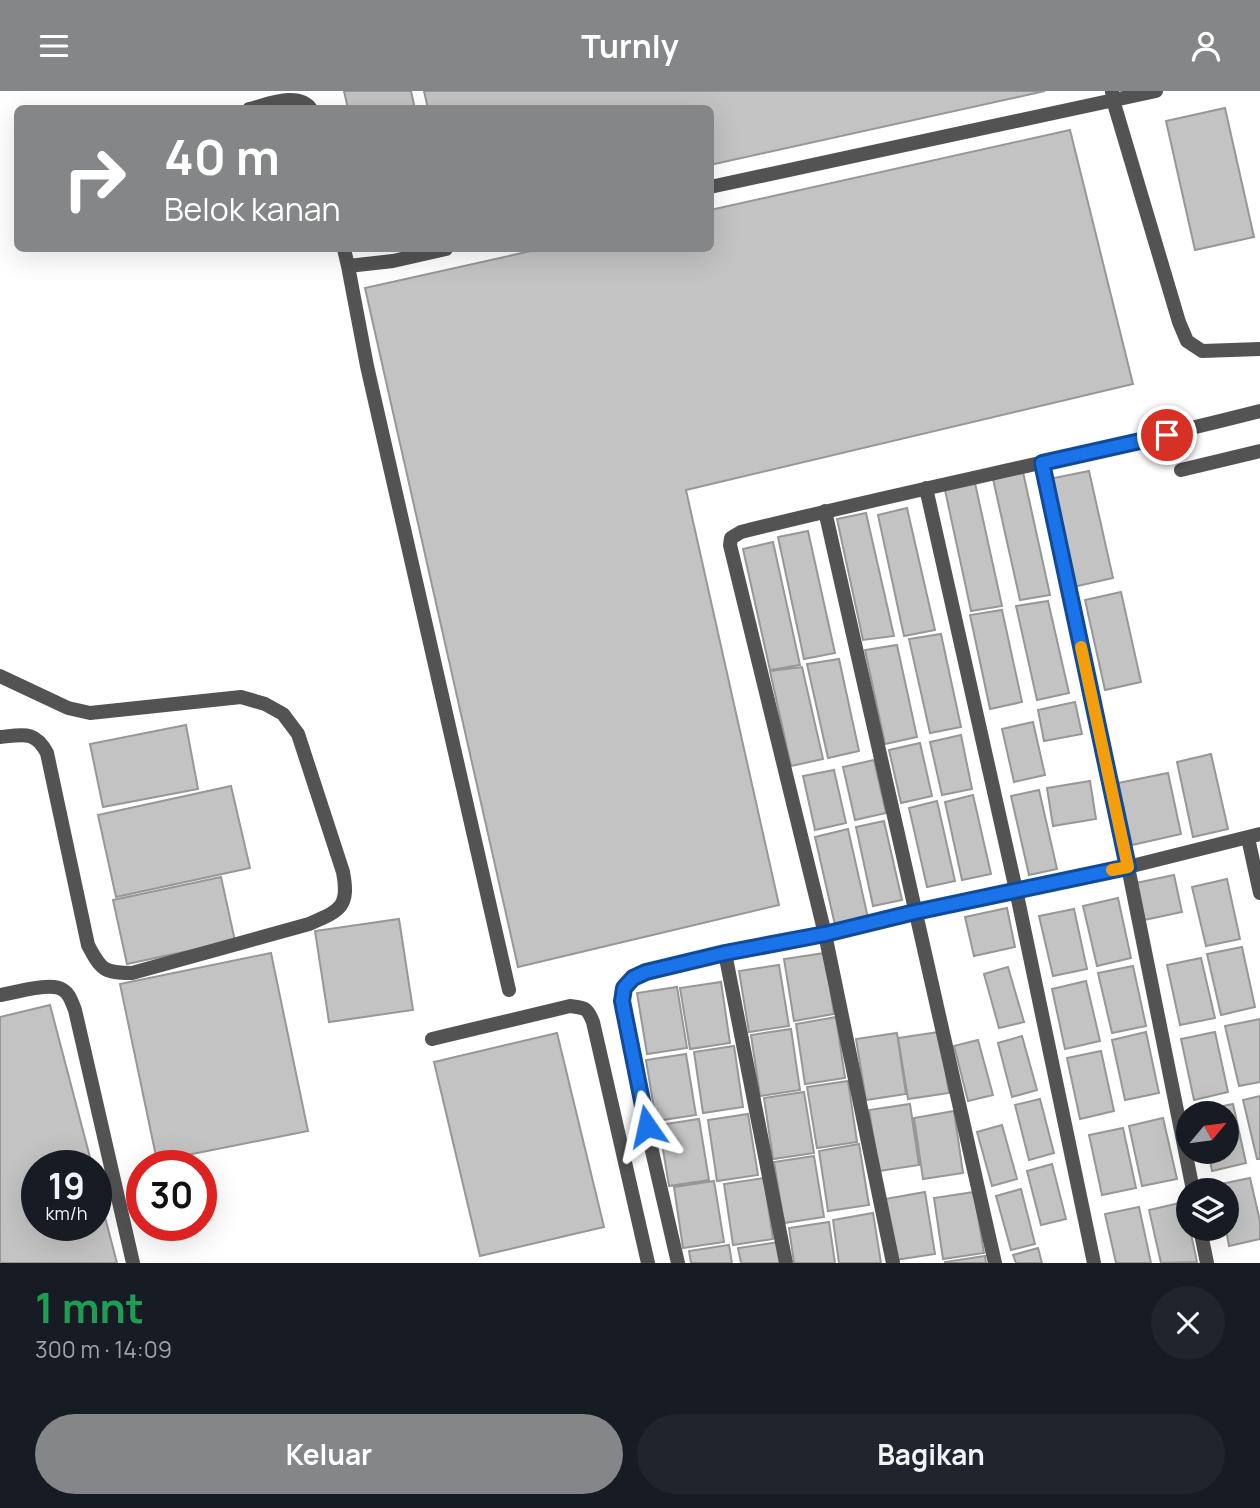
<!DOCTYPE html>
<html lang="id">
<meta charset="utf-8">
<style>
:root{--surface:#171b24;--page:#20242c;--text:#f1f3f6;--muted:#9ea1a6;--accent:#858687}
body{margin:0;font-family:Manrope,sans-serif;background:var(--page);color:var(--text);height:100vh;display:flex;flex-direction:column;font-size:26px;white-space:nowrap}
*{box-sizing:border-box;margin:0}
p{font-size:23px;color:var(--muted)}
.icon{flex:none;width:38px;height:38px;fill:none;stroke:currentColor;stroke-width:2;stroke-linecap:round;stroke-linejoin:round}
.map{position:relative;height:1172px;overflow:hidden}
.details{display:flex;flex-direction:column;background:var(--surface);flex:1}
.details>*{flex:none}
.guide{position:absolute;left:14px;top:14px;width:700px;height:147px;border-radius:10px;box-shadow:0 7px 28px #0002;background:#858687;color:#fff;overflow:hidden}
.needle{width:46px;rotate:61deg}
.buttons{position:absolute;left:1176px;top:1010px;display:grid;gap:14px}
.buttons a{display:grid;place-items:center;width:63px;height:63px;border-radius:50%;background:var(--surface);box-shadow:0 7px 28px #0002;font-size:35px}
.speed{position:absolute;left:21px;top:1059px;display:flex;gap:14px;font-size:35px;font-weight:700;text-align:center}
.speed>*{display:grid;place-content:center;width:91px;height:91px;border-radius:50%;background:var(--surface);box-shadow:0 7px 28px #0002;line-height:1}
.speed small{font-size:18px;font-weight:400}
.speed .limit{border:10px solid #d22;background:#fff;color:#111}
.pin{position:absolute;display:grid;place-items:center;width:60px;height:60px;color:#fff;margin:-30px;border:4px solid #fff;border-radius:50%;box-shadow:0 2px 7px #0007}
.me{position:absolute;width:77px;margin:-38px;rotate:349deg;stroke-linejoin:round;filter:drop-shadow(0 0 5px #0008)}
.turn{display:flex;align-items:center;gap:24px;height:147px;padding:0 35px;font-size:32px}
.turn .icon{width:91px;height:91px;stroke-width:2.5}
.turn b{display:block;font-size:49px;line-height:60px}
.round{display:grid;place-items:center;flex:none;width:74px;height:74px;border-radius:37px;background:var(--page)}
.headline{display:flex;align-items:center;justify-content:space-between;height:119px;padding:0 35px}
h1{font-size:42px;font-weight:700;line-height:52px;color:#1e9e55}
.action{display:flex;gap:14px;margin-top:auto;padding:14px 35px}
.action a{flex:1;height:80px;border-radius:42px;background:var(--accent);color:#fff;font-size:28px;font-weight:700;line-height:80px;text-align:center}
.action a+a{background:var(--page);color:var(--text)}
header{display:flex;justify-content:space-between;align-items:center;height:91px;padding:0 35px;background:var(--accent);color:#fff;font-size:32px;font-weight:700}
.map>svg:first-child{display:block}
</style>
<header><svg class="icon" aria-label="menu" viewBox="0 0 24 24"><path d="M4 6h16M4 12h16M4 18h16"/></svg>Turnly<svg class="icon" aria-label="person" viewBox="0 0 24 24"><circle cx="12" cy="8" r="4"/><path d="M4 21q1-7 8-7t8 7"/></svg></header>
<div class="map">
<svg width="1260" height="1172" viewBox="0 0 1260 1172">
<rect width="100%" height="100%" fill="#fff"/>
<path fill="#c3c3c3" stroke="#979797" stroke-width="2" d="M344,0h67l4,18h-67z
M424,0h621l-335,74v-56h-282z
M1225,17l29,129 -59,13 -29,-129z
M1070,39l63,254 -447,106 93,415 -261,62 -153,-679 175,-39h170v-39z
M1089,380l24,107 -40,9 -24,-108z
M1023,381l27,123 -30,5 -27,-121z
M975,392l27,123 -31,5 -26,-121z
M907,417l28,122 -31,6 -26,-121z
M866,422l28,123 -31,4 -26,-121z
M808,440l27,122 -31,6 -26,-122z
M773,451l27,123 -30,5 -27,-121z
M1121,501l20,90 -36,8 -20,-90z
M1048,510l21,92 -32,7 -21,-94z
M1002,519l20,92 -32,7 -20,-94z
M941,543l20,93 -31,6 -21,-94z
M897,554l20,92 -32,7 -20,-94z
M839,568l20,92 -31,7 -21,-94z
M802,576l21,92 -32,7 -21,-95z
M1075,611l7,32 -38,7 -6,-31z
M1033,631l12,53 -31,7 -12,-53z
M186,634l12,64 -95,18 -13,-63z
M961,644l11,54 -30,6 -12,-53z
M920,652l12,53 -31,7 -12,-53z
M1211,663l17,75 -35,8 -16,-75z
M874,669l12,53 -31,7 -12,-53z
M834,679l12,53 -31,7 -12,-54z
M1168,682l13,61 -49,11 -14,-62z
M1090,690l6,38 -43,7 -6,-38z
M231,695l19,82 -134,29 -18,-82z
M1039,699l18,79 -28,6 -18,-79z
M973,704l18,79 -29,6 -17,-78z
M937,710l18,80 -28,6 -18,-79z
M884,730l18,79 -29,6 -17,-79z
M848,738l20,89 -33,7 -20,-88z
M1174,784l8,37 -38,8 -8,-37z
M221,786l14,64 -108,23 -14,-64z
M1227,788l13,60 -34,7 -14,-59z
M1118,807l13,60 -34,8 -14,-60z
M1007,817l8,39 -41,9 -9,-39z
M1074,818l13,60 -34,7 -14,-60z
M399,828l14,91 -84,12 -14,-91z
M1242,856l13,60 -34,8 -14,-61z
M271,862l37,178 -151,30 -37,-177z
M825,862l9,61 -40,7 -10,-62z
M1201,867l14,60 -35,7 -13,-60z
M779,874l10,61 -40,6 -10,-61z
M1133,875l13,60 -34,7 -14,-60z
M1008,876l16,55 -25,6 -15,-54z
M1086,890l14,60 -35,8 -13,-60z
M721,891l9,61 -40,6 -10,-61z
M677,896l10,61 -40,6 -10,-61z
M50,914l42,160h-55v60h59v-42l21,80h-117v-246z
M836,926l9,61 -40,6 -9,-60z
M1260,928v63l-21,4 -14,-60z
M791,938l9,61 -40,6 -9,-61z
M939,941l10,61 -41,6 -10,-61z
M1146,941l13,61 -34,7 -13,-60z
M1215,941l13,60 -34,8 -13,-61z
M557,942l47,194 -124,29 -46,-194z
M897,942l9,61 -40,6 -10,-61z
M1022,945l15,54 -25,7 -14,-54z
M978,949l15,55 -25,6 -14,-55z
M734,955l9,61 -40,6 -9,-61z
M1101,960l13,60 -34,8 -13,-61z
M686,963l10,61 -40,6 -10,-61z
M848,990l9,61 -40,6 -10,-61z
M804,1001l10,61 -41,6 -9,-61z
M1260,1005v63h-3l-14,-59z
M1040,1008l14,54 -25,7 -14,-55z
M910,1013l9,61 -40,6 -10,-61z
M1233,1013l13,59 -34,8 -4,-20h19v-38h-28v-2z
M954,1020l9,62 -40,6 -9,-61z
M748,1023l10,61 -41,6 -9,-61z
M1163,1027l14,61 -35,7 -13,-60z
M699,1028l10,61 -40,6 -10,-61z
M1002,1034l15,54 -25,7 -15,-54z
M1123,1037l13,60 -34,7 -13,-60z
M859,1053l10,61 -41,6 -9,-60z
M814,1065l10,61 -40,6 -10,-61z
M1052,1073l14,55 -25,6 -14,-54z
M764,1087l9,61 -40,6 -9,-61z
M1250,1087l10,43v18l-31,7 -3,-17h1v-39h-10l-1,-5z
M714,1090l10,61 -41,6 -9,-61z
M1021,1098l14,55 -24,6 -15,-54z
M925,1101l10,62 -40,6 -10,-61z
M974,1101l10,61 -41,6 -9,-61z
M1184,1111l4,27h2l7,33 -36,1 -12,-53z
M1139,1116l12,56h-35l-11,-49z
M873,1122l8,50h-42l-6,-43z
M829,1131l6,41h-41l-5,-35z
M779,1151l3,21h-41l-3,-15z
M729,1154l3,18h-41l-2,-12z
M1038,1157l4,15h-26l-3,-8z
M985,1165l1,7h-41v-1z"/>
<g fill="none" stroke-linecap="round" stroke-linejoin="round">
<path stroke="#535353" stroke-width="14" d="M1112,1l1,8 66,222 8,19 15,10 58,-2
M249,18c18,-4 49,-18 62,0
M710,96l446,-96
M344,158l4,17
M446,158l-53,12 -45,5 19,100 142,624
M1181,379l79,-19
M0,585l68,32 22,5 151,-16 24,7 18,10 15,20 45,138c7,36 -4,39 -34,52l-177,49c-28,0 -31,-3 -44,-28l-41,-192c-12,-23 -24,-18 -47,-16
M0,904c14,-2 52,-14 63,-5 7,4 9,13 12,20l58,253
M432,948l138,-33c15,2 17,1 23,16l55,241"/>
<path stroke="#535353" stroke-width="14" d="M1042,372l86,404 65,323
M926,397l90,402 78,373
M825,420l170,752
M1248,747l12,55
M725,862l61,310
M1200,1138l7,34
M678,1172l-26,-112 -30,-150 2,-13 9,-10 13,-6 79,-19 100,-19 90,-21 213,-46 132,-33
M893,1172l-68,-329 -95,-389 1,-7 10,-6c172,-43 347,-77 519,-121"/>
</g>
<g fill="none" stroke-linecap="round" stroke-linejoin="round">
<defs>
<path id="route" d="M647,1035l-25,-125 2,-13 9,-10 13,-6 79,-19 100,-19 90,-22 213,-45 -86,-404 125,-28"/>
</defs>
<use href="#route" stroke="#114b97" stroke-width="18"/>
<use href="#route" stroke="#1a73e8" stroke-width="12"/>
<path stroke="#f59e0b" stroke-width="12" d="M1081,556l47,220 -16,3"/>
</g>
</svg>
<div class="buttons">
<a><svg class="needle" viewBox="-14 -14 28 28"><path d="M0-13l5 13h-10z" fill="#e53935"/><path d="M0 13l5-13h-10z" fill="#9ea1a6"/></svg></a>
<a><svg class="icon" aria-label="layers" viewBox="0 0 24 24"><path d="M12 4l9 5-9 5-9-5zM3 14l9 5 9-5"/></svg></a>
</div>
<div class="speed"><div>19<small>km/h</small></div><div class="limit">30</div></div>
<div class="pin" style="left:1167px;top:344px;background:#d93025"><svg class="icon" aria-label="arrive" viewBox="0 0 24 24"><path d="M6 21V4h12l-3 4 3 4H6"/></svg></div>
<svg class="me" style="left:647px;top:1035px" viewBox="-20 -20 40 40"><path d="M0-17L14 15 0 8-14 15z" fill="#1a73e8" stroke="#fff" stroke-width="4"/></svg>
<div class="guide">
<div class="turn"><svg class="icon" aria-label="right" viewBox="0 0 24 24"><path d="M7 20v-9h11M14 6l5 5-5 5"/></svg><div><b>40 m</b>Belok kanan</div></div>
</div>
</div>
<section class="details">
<div class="headline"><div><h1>1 mnt</h1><p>300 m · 14:09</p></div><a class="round"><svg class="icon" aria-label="close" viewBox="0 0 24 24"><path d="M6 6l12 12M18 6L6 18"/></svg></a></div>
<div class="action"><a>Keluar</a><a>Bagikan</a></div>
</section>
